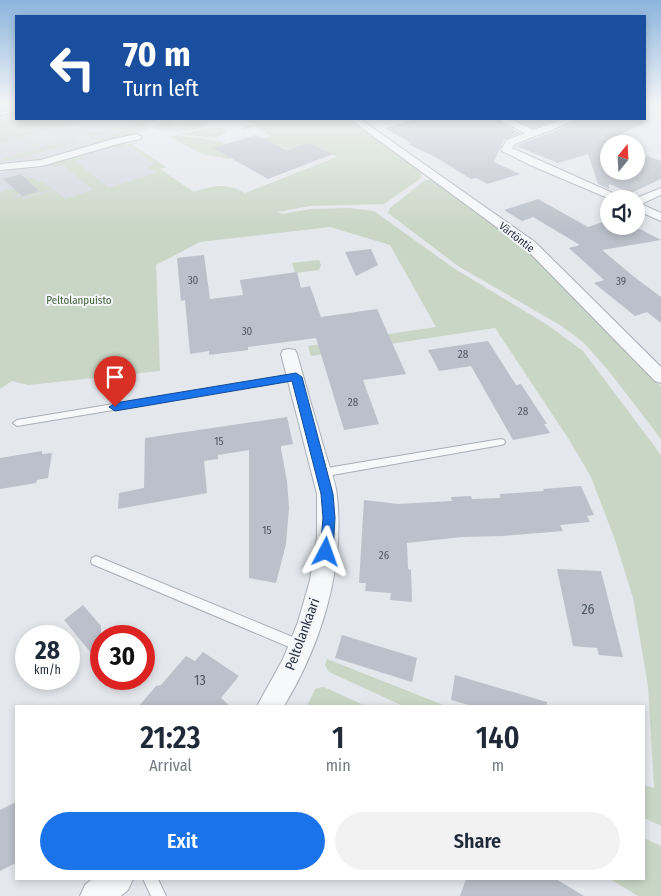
<!DOCTYPE html>
<meta charset="utf-8">
<style>
:root{--surface:#fff;--page:#f2f2f3;--text:#1f2937;--muted:#747a83;--accent:#1a73e8}
body{margin:0;font-family:"Fira Sans Condensed",sans-serif;background:var(--page);color:var(--text);height:100vh;display:flex;flex-direction:column;font-size:19px;white-space:nowrap}
*{box-sizing:border-box;margin:0}
p{font-size:16px;color:var(--muted)}
.icon{flex:none;width:28px;height:28px;fill:none;stroke:currentColor;stroke-width:2;stroke-linecap:round;stroke-linejoin:round}
.map{position:relative;flex:1;overflow:hidden}
.drawer{position:absolute;left:15px;top:705px;width:630px;height:175px;display:flex;flex-direction:column;background:var(--surface);border-radius:0px;box-shadow:0 2px 8px #0003}
.drawer>*{flex:none}
.guide{position:absolute;left:15px;top:15px;width:631px;height:105px;border-radius:0px;box-shadow:0 2px 8px #0003;background:#1a4fa0;color:#fff;overflow:hidden}
.needle{width:32px;rotate:18deg}
.tools{position:absolute;left:600px;top:135px;display:grid;gap:10px}
.tools a{display:grid;place-items:center;width:45px;height:45px;border-radius:50%;background:var(--surface);box-shadow:0 2px 8px #0003;font-size:25px}
.speed{position:absolute;left:15px;top:625px;display:flex;gap:10px;font-size:25px;font-weight:700;text-align:center}
.speed>*{display:grid;place-content:center;width:65px;height:65px;border-radius:50%;background:var(--surface);box-shadow:0 2px 8px #0003;line-height:1}
.speed small{font-size:12px;font-weight:400}
.speed .limit{border:8px solid #d22;background:#fff;color:#111}
.pin{position:absolute;display:grid;place-items:center;width:42px;height:42px;color:#fff;margin:-51px -21px;border-radius:50% 50% 50% 0;rotate:-45deg;box-shadow:0 0 5px #0007}
.pin .icon{rotate:45deg}
.me{position:absolute;width:55px;margin:-28px;rotate:4deg;stroke-linejoin:round;filter:drop-shadow(0 0 4px #0008)}
.turn{display:flex;align-items:center;gap:18px;height:105px;padding:0 25px;font-size:22px}
.turn .icon{width:65px;height:65px;stroke-width:2.5}
.turn b{display:block;font-size:35px;line-height:42px}
.eta{display:flex;justify-content:space-evenly;align-items:center;height:85px;text-align:center}
.eta b{font-size:30px;font-weight:600;line-height:35px}
.action{display:flex;gap:10px;margin-top:auto;padding:10px 25px}
.action a{flex:1;height:58px;border-radius:30px;background:var(--accent);color:#fff;font-size:20px;font-weight:600;line-height:58px;text-align:center}
.action a+a{background:var(--page);color:var(--text)}
.map>svg:first-child{display:block}
</style>
<div class="map">
<svg width="661" height="896" viewBox="0 0 661 896">
<rect width="100%" height="100%" fill="#e4e7ec"/>
<path fill="#d2d6de" d="M0,104h16v15h147l-11,5 -5,7 -9,1 -21,7 39,26 2,9 -158,47v-48l9,-3 31,-2 66,-20 -10,-5 -59,17 -37,2z"/>
<path fill="#c9d6c5" d="M16,111v8h75l-91,24v-28z
M145,119l2,1c-10,17 -29,18 -48,24l-3,-1 4,-5 25,-7 -4,-3 -19,5 1,2h-17z
M168,119l9,4 15,-4h19c-9,16 -45,14 -59,9l2,-4z
M242,119h105l71,50 4,6 -2,4 -36,25 -74,2 -33,6 5,2 29,-5 39,-1 24,3 81,58 91,55 37,27 78,104v371l-17,-8v-33l10,3 -6,-102 -15,-88 -18,-58 -24,-63 -23,-39 -73,-110 -184,28 -3,-10 128,-19 -46,-82 -60,-18 -130,15 -44,23 4,106 -132,14 -16,-4 -12,8v-197l13,-4 7,6 -6,2 1,2 24,-7 -16,-13h10l7,4 3,-1 10,8 -31,9 2,1 30,-9 11,9 28,-9 -31,-26 -9,3 -3,-2 30,-9 4,2 -9,3 34,27 47,-15 -8,-6 7,-3 -28,-19 -9,3 -3,-2 24,-4 -6,3 33,22 -6,2 34,23c20,-7 32,-9 51,1l92,-36 -29,-14 -18,6 -18,-5 -44,15 -26,-5 -32,-17 6,-2 43,6 7,3 -12,5 9,5 42,-14 -1,-1 7,-3 -17,-10 -11,4 -2,-2 12,-4z
M210,128h12l5,4 -11,6 -37,-4z
M76,139l-3,4 -29,7 1,1 -45,11 4,-4z
M431,179l99,73 131,135v52l-53,-69 -25,-28 -23,-17 -102,-59 -70,-53 2,-5 34,-27z
M319,260l2,5 -2,5 -24,3 -3,-10z
M327,659l119,47h-43l-74,-34 -4,-7z
M323,687l3,1 40,18h-59l8,-17z
M644,838l17,8v50h-23l-28,-17h34z"/>
<path fill="#bbc0ca" d="M417,119h79l24,14 -17,8 -9,21 26,12 -33,10 -10,-6 -6,1 -34,-21 -29,-14 3,-1 -27,-15z
M514,119h44l-24,9z
M577,119h75l-43,21v36l9,-5h18v-9l12,-6 13,5v18l-30,14 -22,-9v5l-11,-5 -10,-30 -30,9 -42,-17 59,-23z
M256,135l31,15 21,-7 25,11 -65,25 -55,-31z
M21,174l18,17 -17,5 -19,-17z
M538,199l50,28 21,-7v6h25l27,14 -59,10 31,26 28,21v26l-14,-11 -12,4 -41,-33 10,-3 -35,-32 11,-3 -47,-28 -11,4 -18,-11z
M371,249l7,16 -22,11 -11,-24z
M204,255l6,44 33,-4 -3,-15 57,-8 4,16 9,-2 11,31 56,-8 29,65 -43,6 16,44 -35,6 -28,-92 -68,9v3l-39,5v-4l-19,3 -5,-54 -4,1 -4,-43z
M488,341l28,44 5,-1 26,40h-3l6,9 -37,7 -42,-74 -32,5 -11,-21z
M287,417l6,27 -12,2v3l6,32 2,27 -3,36 -10,39 -27,-5v-128l-31,5v4l-14,2 3,32 -89,16 1,-16 25,-5 1,-50z
M42,451v3l10,-1 -4,25 -11,2 -1,3 -36,6v-31z
M581,486l13,29 -7,1 3,6 -30,3 3,6 -61,5 -40,1 -55,6 1,26 3,1 1,32 -22,-2 1,-7 -26,-2 1,-8h-7l5,-83 34,4 54,-3 -1,-4 20,-1 1,3 28,-1v-4l44,-3 -1,-2z
M557,569l44,2 22,86 -24,-2 -2,-7 -24,-2z
M83,605l18,21v39l-37,-45z
M342,635l75,23 -5,24 -77,-24z
M203,652l36,24 -18,22 9,8h-91l17,-20 5,-1 25,-29 9,5z
M455,675l92,27v4h-75l-21,-6z
M16,802v61l-16,8v-61z
M466,879h90l28,17h-124z"/>
<g fill="none" stroke-linecap="round" stroke-linejoin="round">
<defs>
<path id="service" d="M16,109v2l-16,4v-2z
M296,374l4,3 -1,2 -282,47 -4,-3 4,-3z
M501,439l3,1 1,2 -1,2 -3,1 -180,32 -3,-1 -2,-3 2,-3 3,-1z
M96,556l209,86 2,4 -2,4 -4,2 -209,-88 -1,-3 1,-3z
M143,879h15l8,17h-15z"/>
<path id="minor" d="M350,119h10l175,123 126,125v16l-6,-2 -130,-133z
M498,119h12l24,11 29,-11h12l-1,2 -59,23 -3,4 114,51h-16l-80,-34 -28,-14 -1,-2 6,-9 18,-7z
M137,134l5,3 -2,2 -22,5 -76,22 -42,4v-6l41,-4 72,-21z
M661,188v7l-20,9 20,9v8l-25,-11v-11h-2z
M289,349l6,1 2,4c9,33 19,66 28,98 4,14 11,30 12,44 8,72 -16,149 -53,210h-27l26,-47 15,-37 12,-42 7,-43v-43l-36,-140 2,-4z
M92,879h41l-5,11 -7,6h-41l5,-11z"/>
</defs>
<use href="#service" stroke="#a9aeb7" stroke-width="2"/>
<use href="#minor" stroke="#a9aeb7" stroke-width="2"/>
<use href="#service" fill="#f7f8fa" fill-rule="evenodd"/>
<use href="#minor" fill="#f7f8fa" fill-rule="evenodd"/>
</g>
<linearGradient id="sky" x2="0" y2="1"><stop stop-color="#8bb4dd"/><stop offset="0.45" stop-color="#f3f4f6"/><stop offset="1" stop-color="#f3f4f6" stop-opacity="0"/></linearGradient>
<rect width="661" height="229" fill="url(#sky)"/>
<path fill="#1a73e8" stroke="#114b97" d="M296,373l6,4 31,117 2,24 -2,34 -2,4 -5,1 -4,-1 -2,-4 3,-34 -2,-24 -29,-113 -177,30 -6,-4 6,-4z"/>
<g text-anchor="middle" stroke-width="4" stroke-linejoin="round" paint-order="stroke">
<g font-size="11" fill="#2b3445" stroke="#f4f6f9">
<text transform="translate(517 237) rotate(38)" y="4">Värtöntie</text>
</g>
<g font-size="11" fill="#4f5766">
<text x="193" y="284">30</text>
<text x="621" y="285">39</text>
<text x="247" y="335">30</text>
<text x="463" y="358">28</text>
<text x="353" y="406">28</text>
<text x="523" y="415">28</text>
<text x="219" y="445">15</text>
<text x="267" y="534">15</text>
<text x="384" y="559">26</text>
</g>
<g font-size="11" fill="#3f6138" stroke="#f4f6f9">
<text x="79" y="304">Peltolanpuisto</text>
</g>
<g font-size="14" fill="#4f5766">
<text x="588" y="614">26</text>
<text x="200" y="685">13</text>
</g>
<g font-size="14" fill="#2b3445" stroke="#f4f6f9">
<text transform="translate(302 634) rotate(-70)" y="5">Peltolankaari</text>
</g>
</g>
</svg>
<div class="tools">
<a><svg class="needle" viewBox="-14 -14 28 28"><path d="M0-13l5 13h-10z" fill="#e53935"/><path d="M0 13l5-13h-10z" fill="#747a83"/></svg></a>
<a><svg class="icon" aria-label="sound" viewBox="0 0 24 24"><path d="M4 9h4l5-4v14l-5-4H4zM17 9q2 3 0 6"/></svg></a>
</div>
<div class="speed"><div>28<small>km/h</small></div><div class="limit">30</div></div>
<div class="pin" style="left:115px;top:407px;background:#d93025"><svg class="icon" aria-label="arrive" viewBox="0 0 24 24"><path d="M6 21V4h12l-3 4 3 4H6"/></svg></div>
<svg class="me" style="left:326px;top:552px" viewBox="-20 -20 40 40"><path d="M0-17L14 15 0 8-14 15z" fill="#1a73e8" stroke="#fff" stroke-width="4"/></svg>
<div class="guide">
<div class="turn"><svg class="icon" aria-label="left" viewBox="0 0 24 24"><path d="M17 20v-9H6M10 6l-5 5 5 5"/></svg><div><b>70 m</b>Turn left</div></div>
</div>
<section class="drawer">
<div class="eta">
<div><b>21:23</b><p>Arrival</p></div>
<div><b>1</b><p>min</p></div>
<div><b>140</b><p>m</p></div>
</div>
<div class="action"><a>Exit</a><a>Share</a></div>
</section>
</div>
